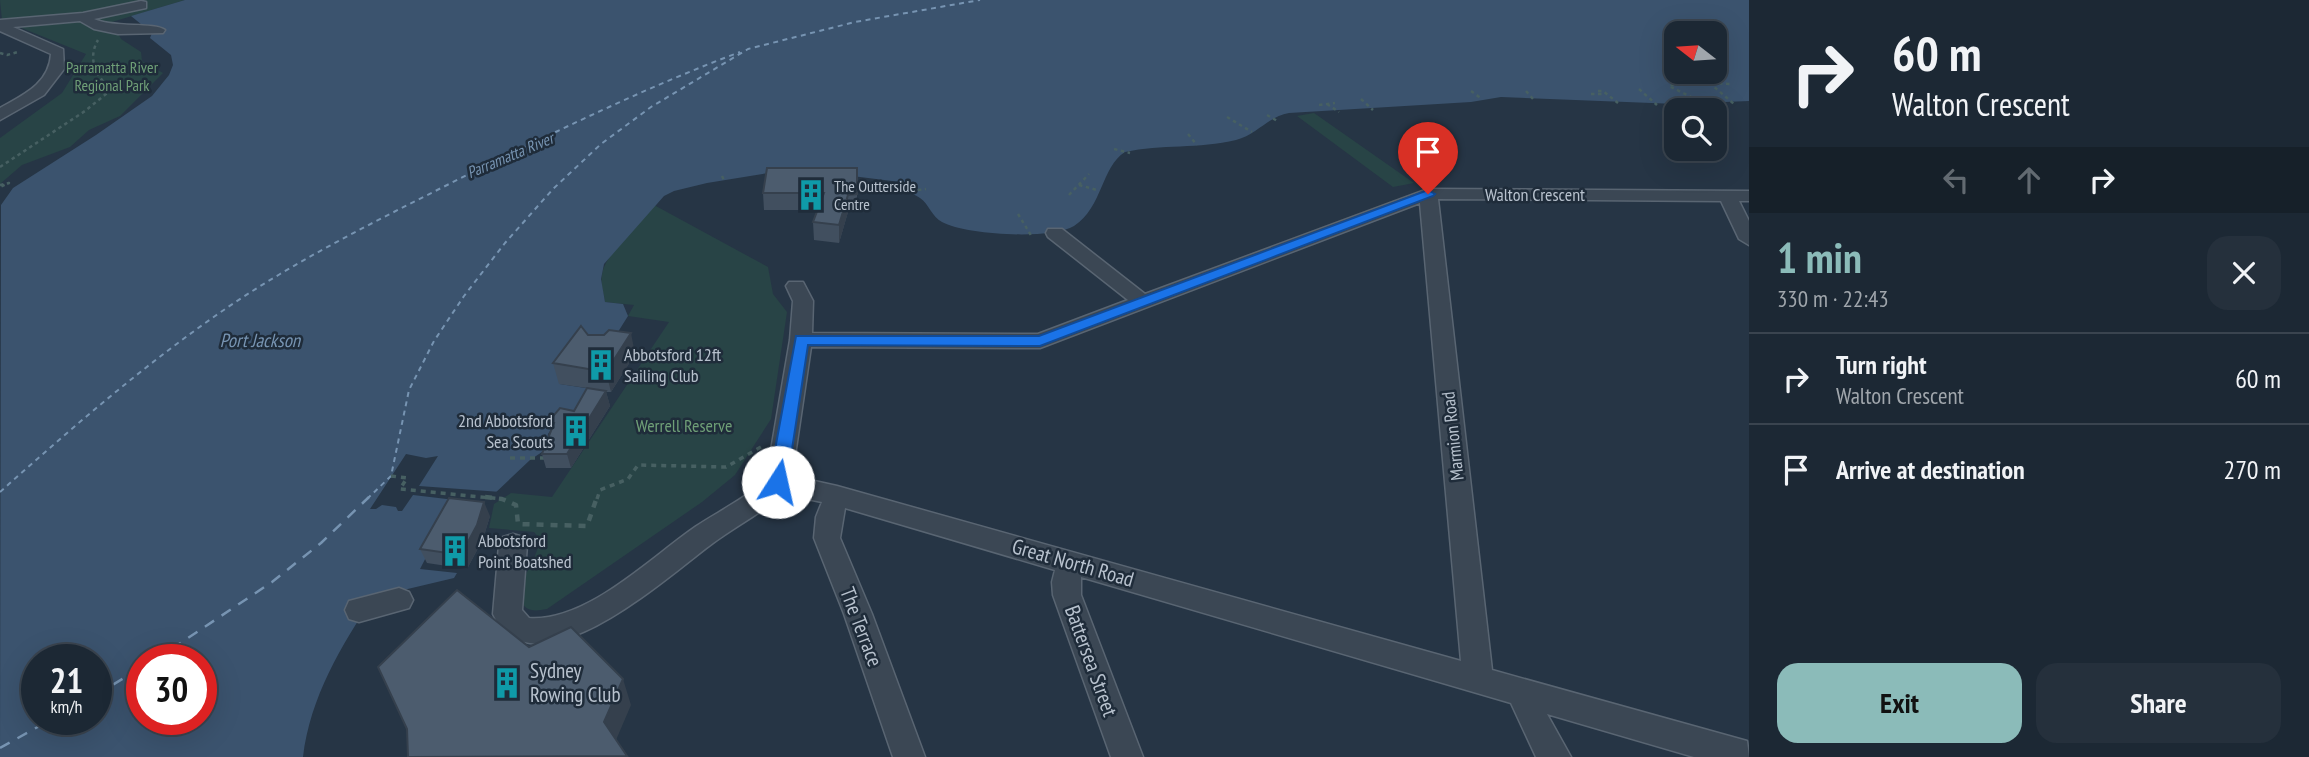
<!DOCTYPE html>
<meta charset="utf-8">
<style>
:root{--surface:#1c2834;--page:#25303c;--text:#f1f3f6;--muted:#a0a6ac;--line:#3a444f;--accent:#8bbbb9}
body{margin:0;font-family:"PT Sans Narrow",sans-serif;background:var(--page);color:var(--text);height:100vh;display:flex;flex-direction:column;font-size:26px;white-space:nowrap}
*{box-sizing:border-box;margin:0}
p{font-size:23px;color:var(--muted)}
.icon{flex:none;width:38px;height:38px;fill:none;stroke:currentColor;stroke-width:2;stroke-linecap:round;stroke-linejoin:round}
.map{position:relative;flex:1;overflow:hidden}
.panel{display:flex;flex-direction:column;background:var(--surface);width:560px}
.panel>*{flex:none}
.guide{background:#1c2834;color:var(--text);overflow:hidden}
.needle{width:46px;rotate:287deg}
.tools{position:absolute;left:1664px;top:21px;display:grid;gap:14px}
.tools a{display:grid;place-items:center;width:63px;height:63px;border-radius:14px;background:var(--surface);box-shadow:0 7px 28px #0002,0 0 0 2px var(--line);font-size:35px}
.speed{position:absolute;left:21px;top:644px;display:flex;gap:14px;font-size:35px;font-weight:700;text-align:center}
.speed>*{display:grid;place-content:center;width:91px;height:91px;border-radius:50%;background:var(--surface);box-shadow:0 7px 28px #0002,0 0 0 2px var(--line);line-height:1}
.speed small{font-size:18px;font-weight:400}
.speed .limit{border:10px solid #d22;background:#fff;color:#111}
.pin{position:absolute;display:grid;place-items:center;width:60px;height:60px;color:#fff;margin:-72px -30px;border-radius:50% 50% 50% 0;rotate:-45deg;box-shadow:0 0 7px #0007}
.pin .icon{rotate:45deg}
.me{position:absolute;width:77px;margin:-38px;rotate:10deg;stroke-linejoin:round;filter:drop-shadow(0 0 5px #0008)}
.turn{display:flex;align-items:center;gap:24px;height:147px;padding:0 28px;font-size:32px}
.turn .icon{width:91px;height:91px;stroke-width:2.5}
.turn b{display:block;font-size:49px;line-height:60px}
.lanes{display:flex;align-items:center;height:66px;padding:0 28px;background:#0003;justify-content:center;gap:35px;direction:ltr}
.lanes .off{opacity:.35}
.round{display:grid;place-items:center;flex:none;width:74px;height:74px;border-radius:21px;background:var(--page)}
.head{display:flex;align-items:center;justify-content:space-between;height:119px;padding:0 28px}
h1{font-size:42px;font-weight:700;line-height:52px;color:var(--accent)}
.cta{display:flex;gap:14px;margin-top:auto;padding:14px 28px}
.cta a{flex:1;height:80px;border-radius:21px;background:var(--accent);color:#111;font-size:28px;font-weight:700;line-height:80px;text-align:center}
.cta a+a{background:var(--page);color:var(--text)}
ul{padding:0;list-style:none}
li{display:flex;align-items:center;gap:21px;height:91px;padding:0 28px;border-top:2px solid var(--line)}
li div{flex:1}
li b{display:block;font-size:26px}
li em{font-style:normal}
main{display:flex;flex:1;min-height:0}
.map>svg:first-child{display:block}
</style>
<main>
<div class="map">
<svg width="1749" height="757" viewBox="0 0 1749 757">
<rect width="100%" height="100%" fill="#263545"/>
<path fill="#284446" d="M0,0h185l-73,22 9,17 20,13 1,9 21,12 -43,43 -31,14 -19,17 -48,18 -22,19v-46l62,-45 24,-39 -84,-34z
M1314,113l100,70 -21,4 -96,-71z
M654,205l114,62 5,27 14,18 -16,107 -36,56 -33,27 -155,107c-15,3 -21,2 -29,-11 3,-22 19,-38 22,-59l-6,-7 -45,-4 5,-24 17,-11 41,4 117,-175 -41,-6 6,-11 -29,-3c-1,-9 -5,-17 -3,-27 2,-21 38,-51 52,-70z"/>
<path fill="#3b536e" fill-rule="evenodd" d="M185,0h1564v101l-72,3 -176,-7 -30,5 -182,11c-22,4 -32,22 -53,27 -37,9 -75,4 -111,12 -24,15 -22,55 -51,74 -23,14 -109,9 -132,-4 -10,-5 -13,-18 -22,-24 -9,-6 -14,-6 -20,-16l-64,-8 -1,-4 -5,-3 -5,3 -51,2 -67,11 -33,8 -10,5 -60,68 -3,15 4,23 18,2 5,12 -17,27 -51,41 38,6 -22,31 -17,-3 -11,16 -3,16 -15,10 -57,54 -34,18 -19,37 37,4 -3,5 -80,19c-33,48 -64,101 -71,160h-303l1,-552 12,-17 83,-53 56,-39 17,-21 4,-10 -2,-10 -21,-17 2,-5 -21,-17zM1676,33h39v39h-39zM37,660h59v59h-59zM142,660h59v59h-59z"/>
<path fill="#263545" d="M406,454l20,4 12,-2 -19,30 82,6 -12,12 -76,-9 -11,16h-4l-2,-4 -14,-2 -6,4h-6z"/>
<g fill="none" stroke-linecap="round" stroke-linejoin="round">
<path stroke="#7794b2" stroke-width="2" stroke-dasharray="5 4.5" stroke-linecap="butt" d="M0,492c75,-67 151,-133 234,-189 72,-48 150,-86 227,-125 92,-45 183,-90 279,-126
M367,499l24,-23 18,-86 25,-49 30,-45 41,-53 48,-54 48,-45 50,-37 97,-58 107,-27 125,-22"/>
<path stroke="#7794b2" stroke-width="2.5" stroke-dasharray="11 9" stroke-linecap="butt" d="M155,660l117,-78 49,-39 48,-46
M96,695l46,-28
M0,748l52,-29"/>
<defs>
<path id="minor" d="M141,1l5,1v6l-52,11c20,9 61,3 71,11l-2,3 -45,1 -24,-5 -14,-8 -67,6 50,22 1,20 -20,26 -44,25v-12c23,-13 49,-24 51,-54l-51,-23v-11l83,-7z
M1428,189l321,2v10h-10l10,20v24l-10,-6 -18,-38 -283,-2 54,471 255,71 2,16h-55l-147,-43 24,43h-35l-25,-54 -430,-126v18l62,162h-32l-58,-162 -1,-13 3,-12 -210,-62 -5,30 32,76 53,143h-32l-49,-143 -30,-76 2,-21 6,-15 -39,-8c-21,19 -47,32 -70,49 -44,32 -179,157 -220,71l6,-69 4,-8 10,-3 10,3 4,8 -5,65 7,8c58,4 121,-60 166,-91 24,-16 50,-28 71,-48l24,-139 3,-39 -7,-15 3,-4h14l10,19 -1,32 226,1 90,-34 -80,-63 -2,-4 2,-4h14l83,65zM1420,203l41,458 -624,-175 -45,-10 19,-129 229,1z
M399,588l10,4 4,8 -4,8 -50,14 -10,-3 -4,-9 4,-9z"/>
</defs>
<use href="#minor" stroke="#596572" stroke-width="3"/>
<path stroke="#476062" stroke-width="2.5" stroke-dasharray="3.5 3.5" stroke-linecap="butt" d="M0,53l7,2 11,-3
M1718,74l-20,-1 36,31
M1712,83l19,1
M1674,85l-5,1 24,12
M1639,89l18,16
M111,90l30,-4
M1471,91l11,8
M1526,91l8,9
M1598,91h5l15,12
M1591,94h14
M1361,99l12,11
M1327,104l12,8
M1319,105l16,-2
M1267,115l12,7
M1227,117l25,15
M1188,134l9,11
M1114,149l16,4
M0,167l85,-56 26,-21c-15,-14 -24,-31 -13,-50
M722,176l3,6
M0,185l9,-2 -9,4
M1079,185l18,5
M904,192l22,-3
M1069,195l20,-21
M1018,214l14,23"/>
<path stroke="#476062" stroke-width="3.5" stroke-dasharray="5 5" stroke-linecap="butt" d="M510,458h38
M391,476l16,2 -7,11 102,10
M597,499l3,-9 28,-11 10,-14 88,2 35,-20"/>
<path stroke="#476062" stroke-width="4.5" stroke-dasharray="7 7" stroke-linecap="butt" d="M485,497l17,2 14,6 2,19 69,2 10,-29"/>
<use href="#minor" fill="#3b4754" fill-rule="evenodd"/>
</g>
<path fill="#414f5f" d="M857,168v44h-9l-9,31 -25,-3 -1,-18 5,-12h-54l-1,-17z
M588,335l47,19 -24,38h-5l4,14 -39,62h-25l-4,-14 9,-24 -2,-8 25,-11 13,-23 -28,-4 -6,-21z
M490,516l-7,23 -16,30 -40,-6 -7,-14z"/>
<path fill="#35404d" d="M848,195v17l-9,31v-18z
M631,333l4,21 -24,38 -5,-20z
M606,391l4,15 -39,62 -4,-14z
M484,502l6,14 -7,23 -16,30 -6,-14z
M623,679l8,26 -18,42 -9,-25z"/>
<path fill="#4c5c6e" stroke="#35404d" stroke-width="2" d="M767,168h90v26l-9,1 -9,30 -26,-3 11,-29h-61z
M581,326l7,9h16l5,-5 22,3 -25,39 -53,-9z
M587,388l19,3 -39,63h-25l12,-31 -6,-1 12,-14 14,3z
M449,498l35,4 -7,23 -16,30 -41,-6z
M457,590l72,57 42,-20 52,52 -19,43 23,34 -219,1 -1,-28 -29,-62z"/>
<path fill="#1a73e8" stroke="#114b97" stroke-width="2" d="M1428,190l7,4 -2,2 -393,150 -232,-1 -21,137 -3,5h-13l-2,-5 27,-146h243z"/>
<defs>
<symbol id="building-bare" viewBox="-9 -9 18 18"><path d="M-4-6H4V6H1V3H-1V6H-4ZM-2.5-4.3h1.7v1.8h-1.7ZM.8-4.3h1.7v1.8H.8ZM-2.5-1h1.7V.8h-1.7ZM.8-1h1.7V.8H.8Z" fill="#0f9aa8" stroke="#1f2c3a" stroke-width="2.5" paint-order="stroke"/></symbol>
</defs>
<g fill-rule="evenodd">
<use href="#building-bare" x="789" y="173" width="44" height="44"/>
<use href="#building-bare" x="579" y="343" width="44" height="44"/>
<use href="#building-bare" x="554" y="409" width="44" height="44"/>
<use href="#building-bare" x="433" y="529" width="44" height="44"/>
<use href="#building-bare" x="485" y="661" width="44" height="44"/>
</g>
<g text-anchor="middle" stroke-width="5" stroke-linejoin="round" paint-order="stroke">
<g font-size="16" fill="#6f9f77" stroke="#1f2c3a">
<text x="112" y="73">Parramatta River<tspan x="112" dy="18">Regional Park</tspan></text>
</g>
<g font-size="16" font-style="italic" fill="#7794b2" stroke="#1f2c3a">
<text transform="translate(510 155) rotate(-23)" y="6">Parramatta River</text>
</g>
<g font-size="16" fill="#b8c2ce" stroke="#1f2c3a" text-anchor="start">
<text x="834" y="192">The Outterside<tspan x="834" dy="18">Centre</tspan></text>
</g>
<g font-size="18" fill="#b8c2ce" stroke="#1f2c3a">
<text x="1535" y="201">Walton Crescent</text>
<text transform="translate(1453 436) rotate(-96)" y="6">Marmion Road</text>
</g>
<g font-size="18" fill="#b8c2ce" stroke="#1f2c3a" text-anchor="start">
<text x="624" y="361">Abbotsford 12ft<tspan x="624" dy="21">Sailing Club</tspan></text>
<text x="553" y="427" text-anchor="end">2nd Abbotsford<tspan x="553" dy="21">Sea Scouts</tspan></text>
<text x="478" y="547">Abbotsford<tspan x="478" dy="21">Point Boatshed</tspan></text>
</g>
<g font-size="18" fill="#6f9f77" stroke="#1f2c3a">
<text x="684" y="432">Werrell Reserve</text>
</g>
<g font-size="19" font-style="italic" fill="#7794b2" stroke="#1f2c3a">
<text x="260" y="347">Port Jackson</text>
</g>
<g font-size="21" fill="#b8c2ce" stroke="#1f2c3a">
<text transform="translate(1073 563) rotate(16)" y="7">Great North Road</text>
<text transform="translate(861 627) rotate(69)" y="7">The Terrace</text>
<text transform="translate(1091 661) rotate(70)" y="7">Battersea Street</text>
</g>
<g font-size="21" fill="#b8c2ce" stroke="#1f2c3a" text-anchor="start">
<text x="530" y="678">Sydney<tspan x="530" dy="24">Rowing Club</tspan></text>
</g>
</g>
</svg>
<div class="tools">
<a><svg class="needle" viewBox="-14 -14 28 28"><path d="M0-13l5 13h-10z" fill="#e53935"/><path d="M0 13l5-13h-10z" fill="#a0a6ac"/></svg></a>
<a><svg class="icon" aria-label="search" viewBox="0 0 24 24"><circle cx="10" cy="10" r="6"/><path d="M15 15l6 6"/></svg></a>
</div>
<div class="speed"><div>21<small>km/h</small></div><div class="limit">30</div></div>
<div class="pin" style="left:1428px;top:194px;background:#d93025"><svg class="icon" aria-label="arrive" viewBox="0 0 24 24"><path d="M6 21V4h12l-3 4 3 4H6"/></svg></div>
<svg class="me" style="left:778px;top:482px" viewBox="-20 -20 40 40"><circle r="19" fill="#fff"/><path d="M0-13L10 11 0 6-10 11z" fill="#1a73e8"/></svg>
</div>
<section class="panel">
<div class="guide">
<div class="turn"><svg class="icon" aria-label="right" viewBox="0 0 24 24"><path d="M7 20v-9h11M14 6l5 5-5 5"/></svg><div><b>60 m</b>Walton Crescent</div></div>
<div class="lanes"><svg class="icon off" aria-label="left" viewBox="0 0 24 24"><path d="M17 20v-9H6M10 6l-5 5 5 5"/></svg><svg class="icon off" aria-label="ahead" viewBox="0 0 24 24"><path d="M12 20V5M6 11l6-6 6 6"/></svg><svg class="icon" aria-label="right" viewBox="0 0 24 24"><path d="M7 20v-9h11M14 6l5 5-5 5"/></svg></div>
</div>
<div class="head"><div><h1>1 min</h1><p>330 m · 22:43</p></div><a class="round"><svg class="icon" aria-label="close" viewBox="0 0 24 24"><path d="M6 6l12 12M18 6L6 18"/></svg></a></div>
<ul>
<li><svg class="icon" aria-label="right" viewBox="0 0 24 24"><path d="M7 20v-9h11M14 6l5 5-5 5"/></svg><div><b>Turn right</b><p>Walton Crescent</p></div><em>60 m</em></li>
<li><svg class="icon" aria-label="arrive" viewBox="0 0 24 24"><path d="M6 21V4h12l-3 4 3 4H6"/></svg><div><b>Arrive at destination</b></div><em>270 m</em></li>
</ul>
<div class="cta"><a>Exit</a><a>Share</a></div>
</section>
</main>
